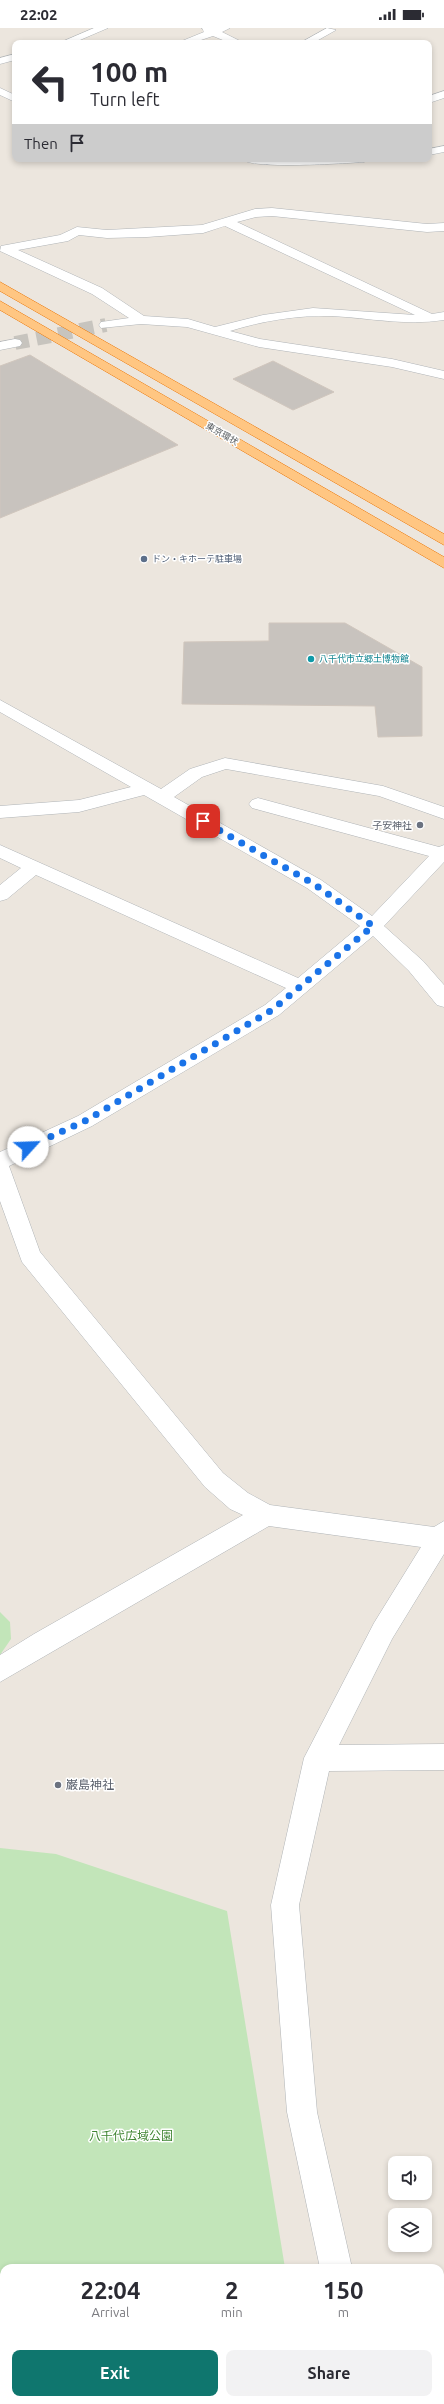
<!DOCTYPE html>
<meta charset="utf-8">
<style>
:root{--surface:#fff;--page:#f2f2f3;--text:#2b2b33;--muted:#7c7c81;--accent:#0f766e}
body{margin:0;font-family:Ubuntu,"Noto Sans JP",sans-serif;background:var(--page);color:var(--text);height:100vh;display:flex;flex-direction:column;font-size:15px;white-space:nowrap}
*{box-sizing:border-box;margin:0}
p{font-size:13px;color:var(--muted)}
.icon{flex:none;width:22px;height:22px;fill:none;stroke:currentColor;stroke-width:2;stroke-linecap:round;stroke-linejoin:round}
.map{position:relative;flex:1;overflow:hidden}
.side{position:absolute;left:0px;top:2236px;width:444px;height:140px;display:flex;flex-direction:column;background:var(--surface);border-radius:12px 12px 0 0;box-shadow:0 2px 6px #0003}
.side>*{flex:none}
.banner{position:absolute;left:12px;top:12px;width:420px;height:122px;border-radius:8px;box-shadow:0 2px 6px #0003;background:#fff;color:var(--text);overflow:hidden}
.tools{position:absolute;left:388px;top:2128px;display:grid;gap:8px}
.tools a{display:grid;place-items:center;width:44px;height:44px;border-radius:8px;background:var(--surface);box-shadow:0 2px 6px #0003;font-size:20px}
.pin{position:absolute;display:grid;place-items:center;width:34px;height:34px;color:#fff;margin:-17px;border-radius:8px;box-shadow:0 2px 6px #0006}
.me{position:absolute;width:44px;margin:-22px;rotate:65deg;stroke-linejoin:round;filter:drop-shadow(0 0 3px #0008)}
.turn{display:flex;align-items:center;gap:14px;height:84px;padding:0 12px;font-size:18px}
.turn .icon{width:52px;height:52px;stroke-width:2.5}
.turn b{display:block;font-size:28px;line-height:34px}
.then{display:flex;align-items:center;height:38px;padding:0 12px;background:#0003;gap:8px;font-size:15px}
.eta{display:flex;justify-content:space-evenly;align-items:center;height:68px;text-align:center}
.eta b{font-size:24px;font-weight:700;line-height:28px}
.button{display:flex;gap:8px;margin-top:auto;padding:8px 12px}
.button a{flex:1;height:46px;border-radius:8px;background:var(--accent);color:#fff;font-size:16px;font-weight:700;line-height:46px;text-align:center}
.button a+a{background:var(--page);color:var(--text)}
.status{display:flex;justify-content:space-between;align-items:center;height:28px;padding:0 20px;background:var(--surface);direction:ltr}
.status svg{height:11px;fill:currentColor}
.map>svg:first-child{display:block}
</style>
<div class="status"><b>22:02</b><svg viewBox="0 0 49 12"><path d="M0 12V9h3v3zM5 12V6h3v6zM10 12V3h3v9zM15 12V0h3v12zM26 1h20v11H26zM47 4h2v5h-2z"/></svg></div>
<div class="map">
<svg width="444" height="2376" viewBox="0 0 444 2376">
<rect width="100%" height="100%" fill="#ece6de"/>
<path fill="#c2e5b9" d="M0,1584l10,10 1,17 -11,16z
M0,1820l56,6 171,57 58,357h-281v132h303l1,4h-308z"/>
<path fill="#c8c3be" stroke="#d0c6bd" d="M30,327l148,90 -178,73v-152z
M273,333l61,31 -41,18 -60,-31z
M269,595h76l77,44v69l-44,1 -3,-31 -193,-2 2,-62 85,-1z"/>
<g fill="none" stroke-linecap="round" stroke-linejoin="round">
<path stroke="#c7c4be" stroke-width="14" stroke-dasharray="14 8" stroke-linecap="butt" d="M15,315l91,-18"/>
<defs>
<path id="minor" d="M94,0h14l-35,15h-14z
M202,0h28l-8,4 22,11h-14l-17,-7 -21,7h-15l27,-11z
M327,0l9,2 -23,13h-13z
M15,26v6l-15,4v-6z
M0,60l15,7v7l-15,-7z
M444,63v7l-15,5v-7z
M444,118v6l-15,3v-6z
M242,131h128l-6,3c-18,1 -114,8 -122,-3z
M272,180l155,16 17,-1v8l-17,1 -155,-16 -16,1 -19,5 195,92 12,-2v8c-38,6 -75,-2 -112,-4 -35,-1 -70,5 -102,15l30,8 132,20 52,12v8l-52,-12 -133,-20 -72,-20 -46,-3 -40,4 -2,-3 2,-3 28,-4 -37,-24 -92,-43 1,-5 59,-11 17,-8 30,3 95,-5 53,-16zM225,198l190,89 -102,-7 -50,7 -48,12 -27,-8 -44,-3 -42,-28 -84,-38 50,-9 11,-6 28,3 40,-1 56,-4z
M15,311l5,1 2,3 -2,3 -20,4v-8z
M0,672l161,89 29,-20 35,-11 158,28 61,21v12l-65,-23 -153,-27 -24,8 -28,20 147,83 51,36 57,-60 -177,-48 -3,-4 3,-4 6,-2 181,49 5,-2v17l-60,64 39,35 21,24v22l-7,-2 -28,-34 -36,-35 -94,79 -187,111 -83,40 31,86 183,221 25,20 22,12 164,22 10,-6v33l-52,85 -53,106 105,-1v26l-115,1 -30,134 18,207 35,156h-32l-33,-156 -16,-207 33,-147 70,-135 47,-76 -152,-21 -269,156v-27l34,-21 209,-119 -13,-6 -25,-22 -183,-225 -22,-61v-49l78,-36 187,-111 21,-17 -250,-113 -29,24 -7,2v-16l21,-17 -21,-10v-13l298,133 62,-52 -53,-38 -163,-93 -65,17 -79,6v-12l79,-6 52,-13 -131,-75z
M348,2372h34v4h-34z"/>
<path id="highway" d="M0,254l444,252v11l-444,-254z
M0,273l444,256v11l-444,-258z"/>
</defs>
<use href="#minor" stroke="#b0b4b7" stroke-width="1"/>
<use href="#highway" stroke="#ea7200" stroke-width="1"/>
<use href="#minor" fill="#fff" fill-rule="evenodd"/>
<use href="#highway" fill="#ffc682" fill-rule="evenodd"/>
</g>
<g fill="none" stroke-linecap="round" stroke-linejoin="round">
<path stroke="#1a73e8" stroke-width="7" stroke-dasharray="0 12.6" d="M28,1119l57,-26 187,-111 101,-84 -59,-42 -111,-63"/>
</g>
<circle fill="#5c6f8a" stroke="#fff" stroke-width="1.5" cx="144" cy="531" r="4"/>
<circle fill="#0f9aa8" stroke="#fff" stroke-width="1.5" cx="311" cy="631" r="4"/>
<g fill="#6b7280" stroke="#fff" stroke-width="1.5">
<circle cx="420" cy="797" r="4"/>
<circle cx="58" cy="1757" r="4"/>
</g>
<g text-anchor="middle" stroke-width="3" stroke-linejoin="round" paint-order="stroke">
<g font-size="9" fill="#585d60" stroke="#fff">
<text transform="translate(222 406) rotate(30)" y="3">東京環状</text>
</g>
<g font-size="9" fill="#4e5e75" stroke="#fff" text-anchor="start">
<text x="152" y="534">ドン・キホーテ駐車場</text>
</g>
<g font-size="9" fill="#0d838f" stroke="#fff" text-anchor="start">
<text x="319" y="634">八千代市立郷土博物館</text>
</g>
<g font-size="10" fill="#5b616d" stroke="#fff" text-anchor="end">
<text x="412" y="801">子安神社</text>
</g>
<g font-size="12" fill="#5b616d" stroke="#fff" text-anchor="start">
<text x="66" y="1761">巌島神社</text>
</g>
<g font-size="12" fill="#3f8532" stroke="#fff">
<text x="131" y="2112">八千代広域公園</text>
</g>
</g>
</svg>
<div class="tools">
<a><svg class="icon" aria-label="sound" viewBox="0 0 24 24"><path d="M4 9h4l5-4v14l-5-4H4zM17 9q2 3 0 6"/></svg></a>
<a><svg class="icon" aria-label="layers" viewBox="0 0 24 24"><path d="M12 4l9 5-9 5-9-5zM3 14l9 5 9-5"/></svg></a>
</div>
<div class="pin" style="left:203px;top:793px;background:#d93025"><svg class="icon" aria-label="arrive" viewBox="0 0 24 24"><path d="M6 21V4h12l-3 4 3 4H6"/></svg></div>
<svg class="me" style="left:28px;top:1119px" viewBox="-20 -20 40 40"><circle r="19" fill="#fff"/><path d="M0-13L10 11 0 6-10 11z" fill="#1a73e8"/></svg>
<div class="banner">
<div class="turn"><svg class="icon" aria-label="left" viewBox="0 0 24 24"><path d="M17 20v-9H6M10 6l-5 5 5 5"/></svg><div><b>100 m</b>Turn left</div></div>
<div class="then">Then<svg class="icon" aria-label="arrive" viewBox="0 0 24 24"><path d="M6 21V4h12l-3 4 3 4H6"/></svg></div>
</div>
<section class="side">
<div class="eta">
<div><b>22:04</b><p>Arrival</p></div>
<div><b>2</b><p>min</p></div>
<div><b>150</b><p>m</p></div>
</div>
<div class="button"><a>Exit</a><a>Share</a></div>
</section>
</div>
